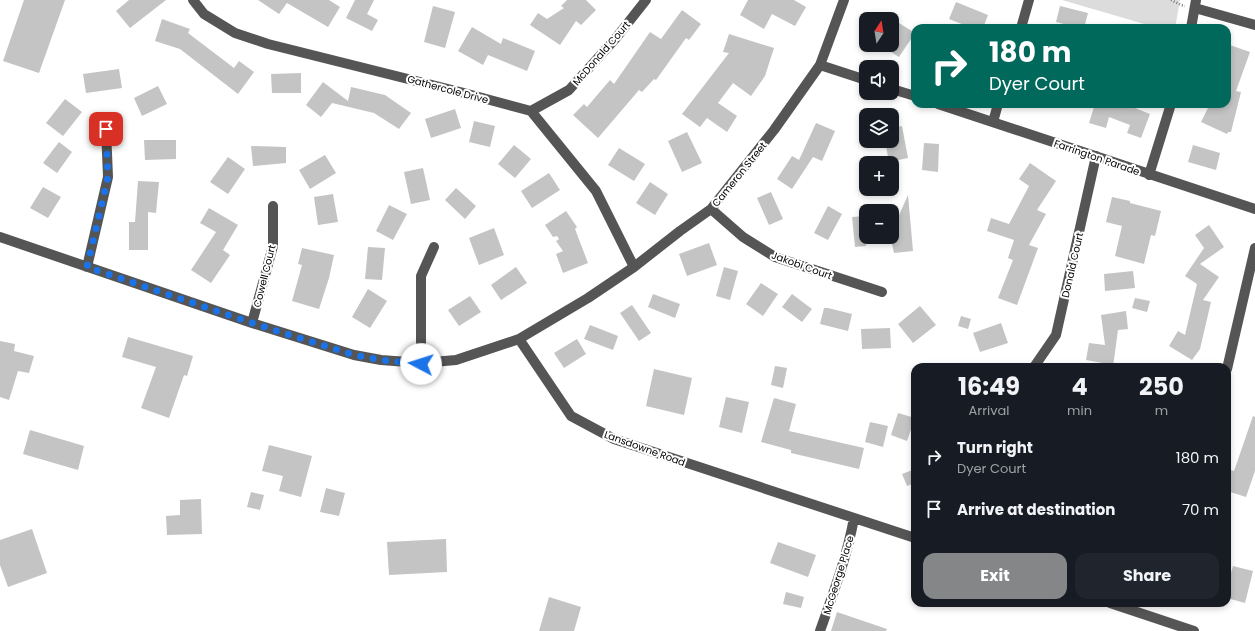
<!DOCTYPE html>
<meta charset="utf-8">
<style>
:root{--surface:#171b24;--page:#20242c;--text:#f1f3f6;--muted:#9ea1a6;--accent:#858687}
body{margin:0;font-family:Poppins,sans-serif;background:var(--page);color:var(--text);height:100vh;display:flex;flex-direction:column;font-size:15px;white-space:nowrap}
*{box-sizing:border-box;margin:0}
p{font-size:13px;color:var(--muted)}
.icon{flex:none;width:22px;height:22px;fill:none;stroke:currentColor;stroke-width:2;stroke-linecap:round;stroke-linejoin:round}
.map{position:relative;flex:1;overflow:hidden}
.side{position:absolute;left:911px;top:363px;width:320px;height:244px;display:flex;flex-direction:column;background:var(--surface);border-radius:12px;box-shadow:0 2px 6px #0003}
.side>*{flex:none}
.hud{position:absolute;left:911px;top:24px;width:320px;height:84px;border-radius:12px;box-shadow:0 2px 6px #0003;background:#00695c;color:#fff;overflow:hidden}
.needle{width:26px;rotate:12deg}
.controls{position:absolute;left:859px;top:12px;display:grid;gap:8px}
.controls a{display:grid;place-items:center;width:40px;height:40px;border-radius:8px;background:var(--surface);box-shadow:0 2px 6px #0003;font-size:20px}
.pin{position:absolute;display:grid;place-items:center;width:34px;height:34px;color:#fff;margin:-17px;border-radius:8px;box-shadow:0 2px 6px #0006}
.me{position:absolute;width:44px;margin:-22px;rotate:275deg;stroke-linejoin:round;filter:drop-shadow(0 0 3px #0008)}
.turn{display:flex;align-items:center;gap:14px;height:84px;padding:0 12px;font-size:18px}
.turn .icon{width:52px;height:52px;stroke-width:2.5}
.turn b{display:block;font-size:28px;line-height:34px}
.eta{display:flex;justify-content:space-evenly;align-items:center;height:68px;text-align:center}
.eta b{font-size:24px;font-weight:700;line-height:28px}
.button{display:flex;gap:8px;margin-top:auto;padding:8px 12px}
.button a{flex:1;height:46px;border-radius:12px;background:var(--accent);color:#fff;font-size:16px;font-weight:700;line-height:46px;text-align:center}
.button a+a{background:var(--page);color:var(--text)}
ul{padding:0;list-style:none}
li{display:flex;align-items:center;gap:12px;height:52px;padding:0 12px}
li div{flex:1}
li b{display:block;font-size:15px}
li em{font-style:normal}
.map>svg:first-child{display:block}
</style>
<div class="map">
<svg width="1255" height="631" viewBox="0 0 1255 631">
<rect width="100%" height="100%" fill="#fff"/>
<path fill="#dcdcdc" d="M1062,0h118l-5,28h-17z"/>
<path fill="#c4c4c4" d="M24,0h41l-26,73 -36,-12z
M129,0h37l-36,28 -14,-17z
M258,0h71l11,7 -12,20 -41,-24 -8,11z
M355,0h19l-7,14 11,6 -6,11 -26,-13z
M567,0h19l10,10 -15,15 -5,-4 -16,24 -30,-20 8,-12 9,6 17,-11 -3,-2z
M748,0h46l12,7 -11,19 -23,-12 -8,15 -24,-14z
M956,2l32,13 -5,13h-11l-23,-9z
M433,6l22,6 -10,36 -21,-6z
M1060,6l28,7 -4,15h-5l-23,-6z
M682,10l19,14 -12,16 -3,-2 -30,42 -2,-1 -12,13 -3,-2 -41,48 -25,-23 11,-11 3,3 23,-27 4,4 36,-52 11,7z
M162,19l28,10 -2,4 46,35 5,-7 15,11 -16,22 -58,-45 -25,-8z
M899,23l16,10 -16,24 -19,-12h12v-12z
M472,27l29,17 2,-6 32,13 -8,20 -39,-16 -5,10 -25,-14z
M729,34l45,14 -9,28 -14,20 -18,-13 -15,20 19,13 -10,16 -20,-14 -7,9 -18,-13 47,-61 -6,-1z
M1227,44l23,8 -14,39 5,1 -10,40h-3l-1,2 -26,-12 9,-18h17z
M119,69l3,19 -36,5 -3,-19z
M301,73v20h-29l-1,-19z
M323,82l25,19 3,-14 34,8 26,18 -12,16 -25,-16 -42,-10 -11,14 -15,-12z
M158,86l9,18 -25,12 -8,-18z
M65,99l17,13 -19,24 -17,-13z
M1095,104h30l25,10 -9,24 -14,-5 3,-8 -21,-8 -3,11 -17,-5z
M455,109l6,19 -30,10 -6,-19z
M474,121l21,5 -5,21 -21,-5z
M816,123l19,8 -13,30 -9,-4 -21,32 -15,-10 15,-23 7,4z
M902,126l6,32 -19,4 -4,-21h7v-13z
M687,132l15,31 -20,9 -14,-31z
M144,140h32v19l-31,1z
M59,142l13,10 -15,21 -14,-10z
M924,143l15,1 -1,28 -16,-2z
M514,145l17,14 -16,19 -17,-14z
M1193,145l27,8 -4,17 -28,-8z
M251,146l35,1v16l-33,3z
M619,148l26,16 -11,17 -26,-16z
M325,155l11,18 -26,16 -11,-19z
M228,157l17,12 -17,25 -18,-12z
M1030,163l26,18 -19,29 9,4 -17,31 9,3 -21,57 -19,-7 15,-38 -5,-2 6,-18 -27,-9 4,-13 18,6 20,-38 -10,-7z
M423,168l7,32 -19,4 -7,-32z
M549,173l11,17 -28,18 -11,-17z
M138,181l21,1 -3,31 -8,-1v38h-19v-28h6z
M650,182l18,12 -13,21 -19,-12z
M43,187l18,10 -13,21 -18,-10z
M456,188l20,18 -11,13 -20,-19z
M771,192l12,27 -14,6 -12,-27z
M333,194l5,28 -20,3 -4,-28z
M908,195l5,56 -19,2 -2,-9v-20h3z
M1112,197l18,4v2l31,8 -6,25 -4,-1 -7,29 -29,-8 7,-30 -16,-4z
M389,205l18,9 -14,26 -17,-9z
M828,206l14,8 -14,26 -14,-7z
M209,208l29,17 -15,25 7,5 -19,28 -20,-13 25,-38 -16,-9z
M566,211l11,16 -2,2 13,34 -25,10 -7,-19 7,-3 -7,-10 3,-2 -2,-3 -4,1 -8,-12z
M866,216v30l-11,1 -3,-30z
M1209,225l15,22 -24,17 19,13 -16,23 8,2 -11,47 -8,11 -23,-14 9,-15 7,4 12,-51 -12,-8 19,-28 -9,-13z
M494,228l10,27 -25,10 -10,-27z
M709,243l8,22 -30,11 -8,-22z
M368,247l17,1 -3,32 -17,-1z
M302,248l32,7 -5,23 -10,31 -27,-8 10,-36 -4,-1z
M516,267l11,16 -26,17 -10,-15z
M724,267l14,4 -8,29 -14,-4z
M1133,271l2,17 -30,3 -1,-17z
M761,283l17,11 -15,22 -17,-12z
M368,289l19,12 -17,27 -18,-11z
M653,294l27,10 -5,14 -27,-11z
M792,294l20,15 -10,13 -20,-15z
M470,296l11,16 -22,14 -11,-16z
M1135,298l15,3 -3,11 -15,-4z
M632,305l19,28 -12,8 -19,-28z
M920,306l16,19 -23,18 -15,-19z
M824,308h4l24,6 -4,17 -28,-7z
M1126,311l2,18 -10,1 -5,37h-5v-3l-22,-4 3,-17 16,2 -4,-30z
M961,316l10,3 -3,10 -10,-3z
M1001,323l7,20 -28,9 -7,-19z
M590,325l28,11 -5,14 -29,-11z
M890,328l1,20 -29,1 -1,-20z
M128,337l65,19 -6,20 -3,-1 -15,43 -28,-10 15,-41 -34,-10z
M577,339l9,15 -22,14 -10,-15z
M0,341l15,3 -1,7 20,5 -5,17 -11,-2 -9,29 -9,-3z
M775,366l12,2 -4,20 -12,-3z
M654,369l38,9 -8,37 -38,-9z
M726,397l23,5 -7,31 -23,-6z
M774,398l22,6 -7,27 75,17 -5,21 -68,-16v-3l-30,-8z
M898,413l17,5 -8,23 -16,-6z
M1253,416l2,1v54l-9,26 -19,-6v-22l7,2z
M870,422l18,4 -5,21 -18,-5z
M30,430l54,16 -6,24 -55,-16z
M269,445l43,11 -11,41 -22,-6 4,-15 -21,-5z
M915,469v14l-8,3 -5,-12z
M326,488l19,5 -6,23 -19,-4z
M251,492l13,3 -4,15 -13,-3z
M201,499l1,35 -35,1 -1,-19 14,-1v-15z
M32,529l15,44 -39,14 -8,-22v-25z
M446,539l1,33 -58,3 -2,-33z
M778,542l38,13 -8,22 -38,-14z
M1233,566l20,5 -8,32 -18,-5v-11z
M786,592l18,5 -3,11 -18,-4z
M549,597l32,10 -7,24h-35z
M837,612l50,17 -1,2h-55z"/>
<g fill="none" stroke-linecap="round" stroke-linejoin="round">
<path stroke="#777" stroke-width="2.5" stroke-dasharray="1 2" stroke-linecap="butt" d="M1171,0l10,5 4,1"/>
<path stroke="#555" stroke-width="10" d="M193,0l11,14 31,19 33,11 196,49 67,18 65,80 38,76
M1195,8l60,17
M1021,28l8,-28
M1191,28l5,-28
M820,65l46,15
M892,89l23,7
M938,104l317,105
M531,111l38,-21 47,-52 30,-38
M993,122l5,-18
M1149,175l22,-71
M711,209l32,28 32,20 107,35
M0,237l252,86 102,32 27,5 40,3 35,-3 63,-21 69,-41 46,-31 46,-36 31,-22 63,-79 46,-65 24,-65
M87,267l21,-90 -2,-48
M252,323l21,-77v-40
M519,339l52,77 43,23 301,99
M421,363v-87l13,-29
M1034,367l22,-32 40,-179
M1227,369l28,-121
M1110,603l84,28
M820,631c13,-37 27,-74 34,-113"/>
</g>
<g fill="none" stroke-linecap="round" stroke-linejoin="round">
<path stroke="#1a73e8" stroke-width="7" stroke-dasharray="0 12.6" d="M106,129l2,48 -21,90 165,56 102,32 27,5 40,4"/>
</g>
<g text-anchor="middle" stroke-width="4" stroke-linejoin="round" paint-order="stroke">
<g font-size="10" fill="#000" stroke="#fff">
<text transform="translate(601 53) rotate(-49)" y="4">McDonald Court</text>
<text transform="translate(448 89) rotate(15)" y="4">Gathercole Drive</text>
<text transform="translate(1097 157) rotate(19)" y="4">Farrington Parade</text>
<text transform="translate(739 174) rotate(-51)" y="4">Cameron Street</text>
<text transform="translate(802 265) rotate(20)" y="4">Jakobi Court</text>
<text transform="translate(1072 265) rotate(-77)" y="4">Donald Court</text>
<text transform="translate(264 276) rotate(-76)" y="4">Cowell Court</text>
<text transform="translate(645 448) rotate(20)" y="4">Lansdowne Road</text>
<text transform="translate(838 575) rotate(-73)" y="4">McGeorge Place</text>
</g>
</g>
</svg>
<div class="controls">
<a><svg class="needle" viewBox="-14 -14 28 28"><path d="M0-13l5 13h-10z" fill="#e53935"/><path d="M0 13l5-13h-10z" fill="#9ea1a6"/></svg></a>
<a><svg class="icon" aria-label="sound" viewBox="0 0 24 24"><path d="M4 9h4l5-4v14l-5-4H4zM17 9q2 3 0 6"/></svg></a>
<a><svg class="icon" aria-label="layers" viewBox="0 0 24 24"><path d="M12 4l9 5-9 5-9-5zM3 14l9 5 9-5"/></svg></a>
<a>+</a>
<a>−</a>
</div>
<div class="pin" style="left:106px;top:129px;background:#d93025"><svg class="icon" aria-label="arrive" viewBox="0 0 24 24"><path d="M6 21V4h12l-3 4 3 4H6"/></svg></div>
<svg class="me" style="left:421px;top:364px" viewBox="-20 -20 40 40"><circle r="19" fill="#fff"/><path d="M0-13L10 11 0 6-10 11z" fill="#1a73e8"/></svg>
<div class="hud">
<div class="turn"><svg class="icon" aria-label="right" viewBox="0 0 24 24"><path d="M7 20v-9h11M14 6l5 5-5 5"/></svg><div><b>180 m</b>Dyer Court</div></div>
</div>
<section class="side">
<div class="eta">
<div><b>16:49</b><p>Arrival</p></div>
<div><b>4</b><p>min</p></div>
<div><b>250</b><p>m</p></div>
</div>
<ul>
<li><svg class="icon" aria-label="right" viewBox="0 0 24 24"><path d="M7 20v-9h11M14 6l5 5-5 5"/></svg><div><b>Turn right</b><p>Dyer Court</p></div><em>180 m</em></li>
<li><svg class="icon" aria-label="arrive" viewBox="0 0 24 24"><path d="M6 21V4h12l-3 4 3 4H6"/></svg><div><b>Arrive at destination</b></div><em>70 m</em></li>
</ul>
<div class="button"><a>Exit</a><a>Share</a></div>
</section>
</div>
